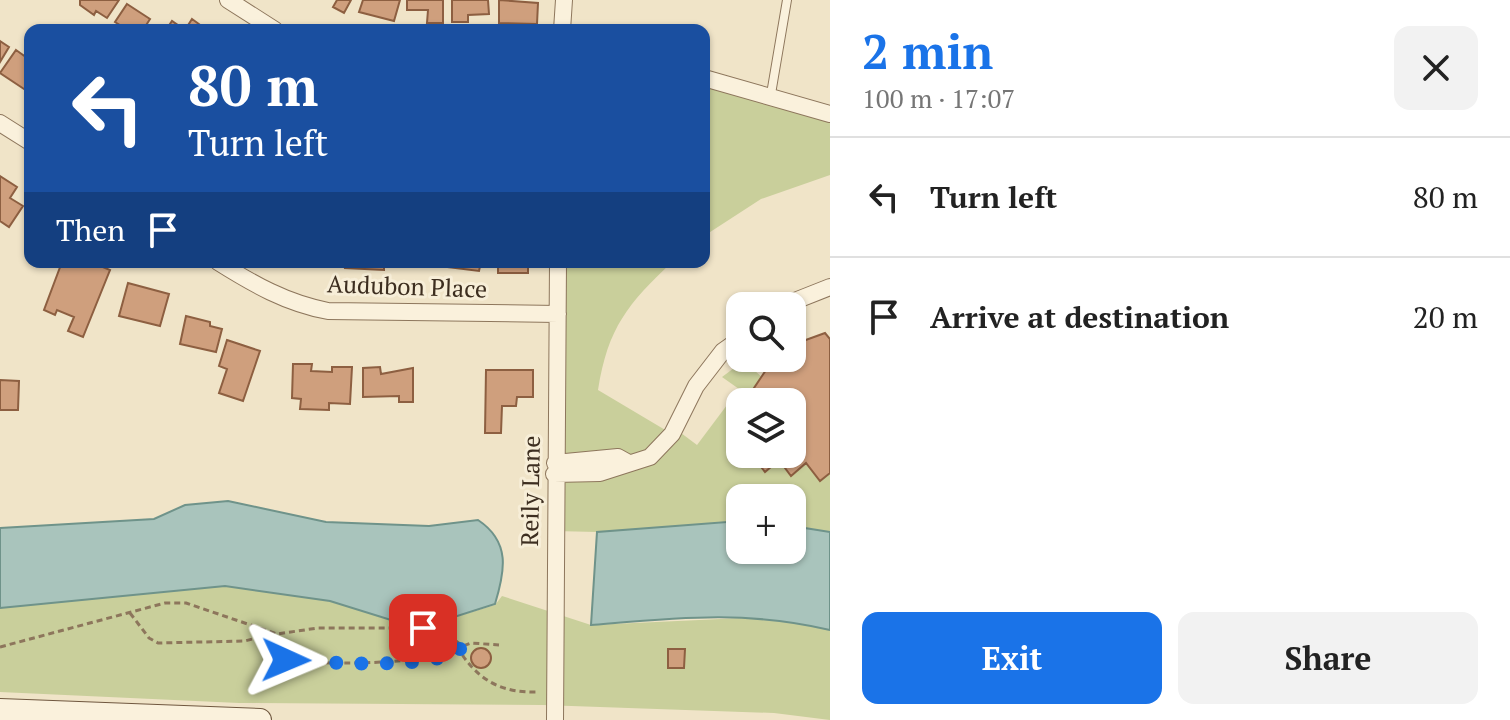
<!DOCTYPE html>
<meta charset="utf-8">
<style>
:root{--surface:#fff;--page:#f2f2f2;--text:#222;--muted:#767676;--line:#e0e0e0;--accent:#1a73e8}
body{margin:0;font-family:"PT Serif",serif;background:var(--page);color:var(--text);height:100vh;display:flex;flex-direction:column;font-size:30px;white-space:nowrap}
*{box-sizing:border-box;margin:0}
p{font-size:26px;color:var(--muted)}
.icon{flex:none;width:44px;height:44px;fill:none;stroke:currentColor;stroke-width:2;stroke-linecap:round;stroke-linejoin:round}
.map{position:relative;flex:1;overflow:hidden}
.panel{display:flex;flex-direction:column;background:var(--surface);width:680px}
.panel>*{flex:none}
.banner{position:absolute;left:24px;top:24px;width:686px;height:244px;border-radius:16px;box-shadow:0 2px 6px #0004;background:#1a4fa0;color:#fff;overflow:hidden}
.tools{position:absolute;left:726px;top:292px;display:grid;gap:16px}
.tools a{display:grid;place-items:center;width:80px;height:80px;border-radius:16px;background:var(--surface);box-shadow:0 2px 6px #0004;font-size:40px}
.pin{position:absolute;display:grid;place-items:center;width:68px;height:68px;color:#fff;margin:-34px;border-radius:16px;box-shadow:0 4px 12px #0006}
.me{position:absolute;width:88px;margin:-44px;rotate:91deg;stroke-linejoin:round;filter:drop-shadow(0 0 6px #0008)}
.turn{display:flex;align-items:center;gap:28px;height:168px;padding:0 32px;font-size:36px}
.turn .icon{width:104px;height:104px;stroke-width:2.5}
.turn b{display:block;font-size:56px;line-height:68px}
.then{display:flex;align-items:center;height:76px;padding:0 32px;background:#0003;gap:16px;font-size:30px}
.round{display:grid;place-items:center;flex:none;width:84px;height:84px;border-radius:16px;background:var(--page)}
.summary{display:flex;align-items:center;justify-content:space-between;height:136px;padding:0 32px}
h1{font-size:48px;font-weight:600;line-height:60px;color:var(--accent)}
.button{display:flex;gap:16px;margin-top:auto;padding:16px 32px}
.button a{flex:1;height:92px;border-radius:16px;background:var(--accent);color:#fff;font-size:32px;font-weight:600;line-height:92px;text-align:center}
.button a+a{background:var(--page);color:var(--text)}
ul{padding:0;list-style:none}
li{display:flex;align-items:center;gap:24px;height:120px;padding:0 32px;border-top:2px solid var(--line)}
li div{flex:1}
li b{display:block;font-size:30px}
li em{font-style:normal}
main{display:flex;flex:1;min-height:0}
.map>svg:first-child{display:block}
</style>
<main>
<div class="map">
<svg width="830" height="720" viewBox="0 0 830 720">
<rect width="100%" height="100%" fill="#f0e4c8"/>
<path fill="#c9cf9b" d="M704,78l126,36v61l-69,24 -57,37z
M557,262h115c-44,42 -64,65 -74,128l74,44 9,-1 16,12 42,-56 -17,-12 12,-9 14,-3 14,12 -10,14 9,11h-21v52h11l14,17 14,-11 12,15 15,-12 14,17 10,-7v59l-38,-6v-28h-52v23l-143,11 -43,-1z
M225,586l105,15 77,24h22l66,-20 7,-9 89,29 173,-8 66,13v90l-56,-7 -231,-8 -304,-2 -239,-11v-84z"/>
<path fill="#a9c4bc" stroke="#6f938a" stroke-width="2" d="M228,501l98,21 103,4 49,-6c33,22 27,51 17,84l-66,21h-22l-77,-24 -105,-15 -225,22v-80l154,-9 31,-14z
M740,521v29h52v-24l38,6v98c-84,-20 -154,-12 -239,-5l6,-93z"/>
<path fill="#cf9f7d" stroke="#8d5f41" stroke-width="2" d="M80,0h39l-12,18 -11,-7 -2,4 -14,-10z
M337,0h14l-7,13 -11,-6z
M363,0h37l-6,21 -35,-9z
M407,0h36v23h-16l1,-13h-21z
M452,0h36l1,14 -21,1v7h-16z
M499,0l39,3 -1,21 -38,-1z
M127,4l23,15 -7,11h-22l2,-3 -8,-5z
M192,19l15,11h-41l6,-9 13,9z
M0,41l9,6 -9,15z
M16,50l14,10v33l-30,-20z
M0,176l17,11 -7,11 13,8 -14,21 -9,-6z
M62,262h29l19,8 -27,67 -15,-6 6,-14 -17,-7 -2,5 -11,-5z
M346,262h38v8l-39,-2z
M440,262h41l-2,9 -39,-5z
M498,262h30v11h-30z
M128,283l41,11 -9,32 -41,-10z
M186,316l24,6v4l12,3 -6,23 -36,-8z
M825,333l5,6v134l-10,8 -14,-18 -15,13 -12,-16 -14,12 -14,-18h41v-52h-31l-9,-11 22,-33h18v-13z
M227,340l33,11 -17,50 -24,-8 8,-24 -8,-3z
M293,364h19l-1,7 21,1v-5h20l-2,37 -21,-1v7l-29,-1 1,-10 -9,-1z
M380,367l1,7 32,-6v34h-14v-6l-36,1v-29z
M486,370h47v27h-16l-1,9h-14l-1,27h-16z
M0,380l19,1 -1,29h-18z
M471 658a10 10 0 1 1 20 0a10 10 0 1 1-20 0Z
M668,649h17l-1,19h-16z"/>
<g fill="none" stroke-linecap="round" stroke-linejoin="round">
<defs>
<path id="lane" d="M771,94l16,-94"/>
<path id="street" d="M228,0l47,30
M562,30l2,-30
M704,78l126,36
M0,123l30,19
M218,262c35,22 68,41 110,49l230,3
M782,306l48,-19
M555,463l63,-6 9,5
M554,474l46,-1 50,-16 22,-23 24,-48 27,-35 17,-12
M555,720l3,-458"/>
<path id="secondary" d="M0,710l260,10"/>
</defs>
<use href="#lane" stroke="#8d765c" stroke-width="10"/>
<use href="#street" stroke="#8d765c" stroke-width="18"/>
<use href="#secondary" stroke="#6f573f" stroke-width="24"/>
<path stroke="#8d765c" stroke-width="3" stroke-dasharray="6 4" stroke-linecap="butt" d="M130,613l19,25 9,5 87,-2 22,-6
M0,647l165,-44h21l91,31 41,-6h105l20,4 20,14 8,-3 28,2
M285,657c17,11 164,7 178,-11v10c19,27 42,37 75,36"/>
<use href="#lane" stroke="#faf1dc" stroke-width="8"/>
<use href="#street" stroke="#faf1dc" stroke-width="16"/>
<use href="#secondary" stroke="#faf1dc" stroke-width="22"/>
</g>
<g fill="none" stroke-linecap="round" stroke-linejoin="round">
<path stroke="#1a73e8" stroke-width="14" stroke-dasharray="0 25.2" d="M286,660c33,2 158,12 177,-14l-20,-14 -20,-4"/>
</g>
<g text-anchor="middle" stroke-width="6" stroke-linejoin="round" paint-order="stroke">
<g font-size="24" fill="#3d2e20" stroke="#f7eed8">
<text transform="translate(407 287) rotate(2)" y="8">Audubon Place</text>
<text transform="translate(531 491) rotate(-89)" y="8">Reily Lane</text>
</g>
</g>
</svg>
<div class="tools">
<a><svg class="icon" aria-label="search" viewBox="0 0 24 24"><circle cx="10" cy="10" r="6"/><path d="M15 15l6 6"/></svg></a>
<a><svg class="icon" aria-label="layers" viewBox="0 0 24 24"><path d="M12 4l9 5-9 5-9-5zM3 14l9 5 9-5"/></svg></a>
<a>+</a>
</div>
<div class="pin" style="left:423px;top:628px;background:#d93025"><svg class="icon" aria-label="arrive" viewBox="0 0 24 24"><path d="M6 21V4h12l-3 4 3 4H6"/></svg></div>
<svg class="me" style="left:286px;top:660px" viewBox="-20 -20 40 40"><path d="M0-17L14 15 0 8-14 15z" fill="#1a73e8" stroke="#fff" stroke-width="4"/></svg>
<div class="banner">
<div class="turn"><svg class="icon" aria-label="left" viewBox="0 0 24 24"><path d="M17 20v-9H6M10 6l-5 5 5 5"/></svg><div><b>80 m</b>Turn left</div></div>
<div class="then">Then<svg class="icon" aria-label="arrive" viewBox="0 0 24 24"><path d="M6 21V4h12l-3 4 3 4H6"/></svg></div>
</div>
</div>
<section class="panel">
<div class="summary"><div><h1>2 min</h1><p>100 m · 17:07</p></div><a class="round"><svg class="icon" aria-label="close" viewBox="0 0 24 24"><path d="M6 6l12 12M18 6L6 18"/></svg></a></div>
<ul>
<li><svg class="icon" aria-label="left" viewBox="0 0 24 24"><path d="M17 20v-9H6M10 6l-5 5 5 5"/></svg><div><b>Turn left</b></div><em>80 m</em></li>
<li><svg class="icon" aria-label="arrive" viewBox="0 0 24 24"><path d="M6 21V4h12l-3 4 3 4H6"/></svg><div><b>Arrive at destination</b></div><em>20 m</em></li>
</ul>
<div class="button"><a>Exit</a><a>Share</a></div>
</section>
</main>
